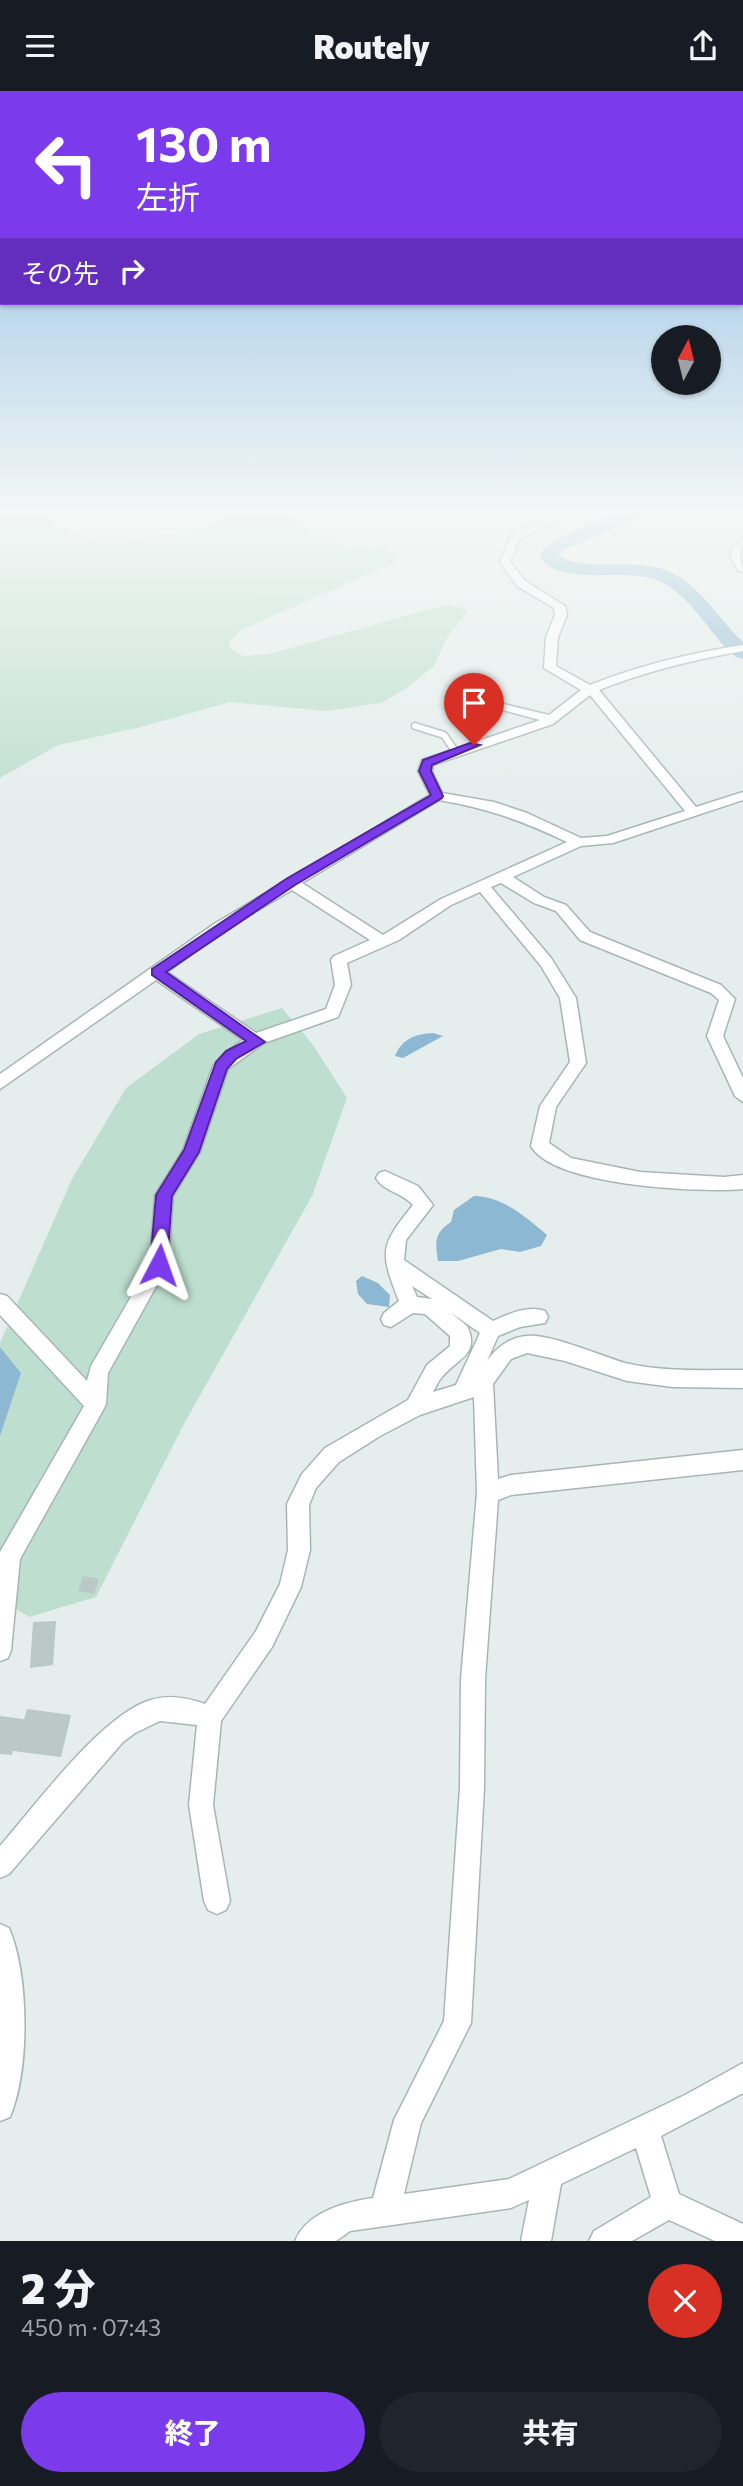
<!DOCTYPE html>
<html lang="ja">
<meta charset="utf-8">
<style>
:root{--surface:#171b24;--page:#20242c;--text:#f1f3f6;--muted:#9ea1a6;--accent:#7c3aed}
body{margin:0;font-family:Commissioner,"Noto Sans JP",sans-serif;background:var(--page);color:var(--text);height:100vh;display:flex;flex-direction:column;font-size:26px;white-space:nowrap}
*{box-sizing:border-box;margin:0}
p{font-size:23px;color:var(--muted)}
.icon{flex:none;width:38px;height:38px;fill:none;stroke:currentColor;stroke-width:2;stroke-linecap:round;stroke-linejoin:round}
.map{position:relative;height:2150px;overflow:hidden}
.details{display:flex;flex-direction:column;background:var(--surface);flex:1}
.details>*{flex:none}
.hud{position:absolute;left:0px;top:0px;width:744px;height:214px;box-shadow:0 2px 5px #0004;background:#7c3aed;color:#fff;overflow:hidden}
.needle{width:46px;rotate:7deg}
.buttons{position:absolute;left:651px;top:234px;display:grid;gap:14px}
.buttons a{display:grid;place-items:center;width:70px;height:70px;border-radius:50%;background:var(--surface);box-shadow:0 2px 5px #0004;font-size:35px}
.pin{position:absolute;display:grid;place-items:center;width:60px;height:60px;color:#fff;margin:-72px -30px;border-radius:50% 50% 50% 0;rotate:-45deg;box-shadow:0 0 7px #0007}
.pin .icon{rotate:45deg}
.me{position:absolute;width:77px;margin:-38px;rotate:4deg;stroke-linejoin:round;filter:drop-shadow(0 0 5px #0008)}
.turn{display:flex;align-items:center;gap:24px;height:147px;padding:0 21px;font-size:32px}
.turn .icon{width:91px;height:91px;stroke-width:2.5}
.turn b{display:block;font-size:49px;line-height:60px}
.then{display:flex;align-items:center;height:66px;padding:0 21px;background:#0003;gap:14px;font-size:26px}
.round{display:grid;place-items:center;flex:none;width:74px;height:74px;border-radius:37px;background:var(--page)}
.summary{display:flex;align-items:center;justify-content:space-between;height:119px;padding:0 21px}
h1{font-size:42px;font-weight:800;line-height:52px}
.button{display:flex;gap:14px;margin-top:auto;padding:14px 21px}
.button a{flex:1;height:80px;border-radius:42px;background:var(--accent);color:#fff;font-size:28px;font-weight:800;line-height:80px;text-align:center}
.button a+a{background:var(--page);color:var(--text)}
header{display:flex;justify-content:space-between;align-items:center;height:91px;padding:0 21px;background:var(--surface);font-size:32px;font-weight:800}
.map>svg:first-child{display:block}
</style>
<header><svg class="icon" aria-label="menu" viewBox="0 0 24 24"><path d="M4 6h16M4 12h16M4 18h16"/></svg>Routely<svg class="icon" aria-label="share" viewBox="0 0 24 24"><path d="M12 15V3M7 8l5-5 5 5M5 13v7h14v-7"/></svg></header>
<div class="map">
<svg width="743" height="2150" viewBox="0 0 743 2150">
<rect width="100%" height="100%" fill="#e5eeec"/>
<path fill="#bedfcf" d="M0,424h46c6,9 14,15 25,19 26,8 119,2 143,-9 5,-3 7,-8 13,-10h64c11,15 34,26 53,31 19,4 37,-3 54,10l-4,7 -153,67 -11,11 -1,6 14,9 26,-2 176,-49 16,2 6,5 -19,24 -14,30 -29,23 -24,14 -55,8 -96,-9 -93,26 -79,17 -58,33z
M282,917l31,37 34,53 -35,98 -128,228 -88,173 -67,20 -29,-18v-256l72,-164 54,-91 73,-54z"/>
<path fill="#8db8d3" d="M433,942l10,3 -40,22 -8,-2c7,-17 20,-22 38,-23z
M474,1105c28,0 52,21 73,39l-6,11 -21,6 -19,-3 -43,12h-20c-3,-19 -4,-28 13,-39l3,-12z
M362,1185l16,7 12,12 -1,12 -22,-3 -9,-10 -2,-13z
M0,1256l21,26 -21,63z"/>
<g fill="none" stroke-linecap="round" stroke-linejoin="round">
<path fill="#8db8d3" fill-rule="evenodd" d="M616,424h23l-3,4 -73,31 -5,6c36,18 80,-1 116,18 28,15 47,47 69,68v17l-7,-2 -9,-8c-20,-21 -40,-56 -68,-68 -32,-15 -96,7 -119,-23 3,-20 58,-36 76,-43z"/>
</g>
<path fill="#bac9c6" d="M83,1485l16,3 -5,15 -16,-3z
M56,1530l-3,44 -23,3 3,-46z
M27,1618l44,6 -10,42 -48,-6 -1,4 -12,-1v-38l24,3z"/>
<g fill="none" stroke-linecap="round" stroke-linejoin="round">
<defs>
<path id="service" d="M415,635l29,9 11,16"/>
<path id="minor" d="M552,424h12l-45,25 -9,22 15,19 40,25 2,9 -9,22 -2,29 34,19c50,-20 100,-32 153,-40v6c-50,9 -97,20 -144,39l97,117 47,-15v8l-130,43 -32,3 -68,31 31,20 22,8 24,27 131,53 14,14 -12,37 20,42v24l-8,-6 -28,-60 12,-36 -8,-7 -131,-53 -24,-29 -22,-8 -33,-20 -10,4 60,71 25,40 10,65 -30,44 -7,36 22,15 69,14 84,5 19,-2v14c-42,4 -190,-3 -212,-43l9,-40 30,-44 -10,-64 -19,-32 -61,-74 -29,13 -52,35 -52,23 4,22 -13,32 -74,26 -36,26 -28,83 -27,44 -5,69 -60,108 -2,31 -3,6 -83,149 -9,91 -3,8 -8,3v-109l84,-146 -84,-91v-21l7,2 80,85 4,-15 59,-102 5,-69 28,-45 30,-84 13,-14 17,-12 -87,-60 -156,109v-15l214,-150 216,-129 -12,-24 4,-11 118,-40 -45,-12v-6l54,13 32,-25 -37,-22 2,-31 9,-22 -1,-7 -37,-22 -17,-24 11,-26zM590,604l95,116 -78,25 -26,2 -54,-25 -33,-11 -52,-9 -10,-22 1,-6 120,-41zM439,709c51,9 81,20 128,42l-126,57 -58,36 -81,-52zM292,799l78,50 -36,16 -3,4 4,25 -9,24 -70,24 -89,-61 57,-42z
M743,449l-3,16 3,16 -4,-1 -9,-15 3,-9z
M385,1080l33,15 15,19 -27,35 -2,20 89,61c16,-7 34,-16 52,-10l3,6 -3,6 -25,4 -22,9 -11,25c9,-13 23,-24 40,-25 22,-3 74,20 98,27 38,9 79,7 118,7v18l-70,-1 -46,-6 -62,-20 -38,-8 -16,6 -18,25 5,95 13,-4 232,-25v20l-232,25 -13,5 -13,179 -1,109 -13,235 -50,100 -17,71 105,-15 176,-84 58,-32v30l-82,43 18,58 64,30v17h-28l-46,-21 -37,21h-43l5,-10 57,-34 -15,-49 -75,36 -10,57h-30l8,-41 -18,8 -161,23 -14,10h-41c12,-29 50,-39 78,-43l21,-78 50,-99 16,-233 1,-109 16,-186 -3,-96 -54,18 -40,21 -41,26 -23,26 -7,17 1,45 -9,37 -29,60 -51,74 -8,84 17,96 -4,9 -9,4 -9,-4 -4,-9 -15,-96 8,-80 -37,-4 -25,12 -12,9 -114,132 -9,4v-32c35,-40 103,-133 151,-146 18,-6 37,-2 54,4l51,-73 24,-47 8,-34 -1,-46 15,-30 23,-26 83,-48 19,-35 23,-19v-10l-25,-22 -12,-1 -22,14 -7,-2 -3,-6 3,-6 15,-12c-19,-49 -20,-54 14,-96 -10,-12 -30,-14 -37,-27l3,-5zM412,1195l20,13 -15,-2zM450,1221l30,21 -24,52 -23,7c3,-5 5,-11 9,-15 14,-18 39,-22 25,-51z
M0,1833l9,4c20,47 21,141 1,189l-10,4z"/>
</defs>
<use href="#service" stroke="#a7b6b5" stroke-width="9"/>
<use href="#minor" stroke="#a7b6b5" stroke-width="3"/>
<use href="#service" stroke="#fff" stroke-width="6"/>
<use href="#minor" fill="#fff" fill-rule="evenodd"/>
</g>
<linearGradient id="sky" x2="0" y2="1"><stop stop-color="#83b6e0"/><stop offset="0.58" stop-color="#f3f7f6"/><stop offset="1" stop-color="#f3f7f6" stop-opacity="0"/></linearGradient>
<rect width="743" height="725" fill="url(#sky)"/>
<path fill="#7c3aed" stroke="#51269a" stroke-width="2" d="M470,652l10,2 -48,20 -1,6 12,25 -1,2 -147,87 -129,87 99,70 -29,17 -9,10 -28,83 -27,44 -5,69 -2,5h-12l-3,-5 6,-70 28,-45 32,-88 10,-11 20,-10 -94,-66v-6l134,-90 145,-84 -12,-24 4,-11z"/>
</svg>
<div class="buttons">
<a><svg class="needle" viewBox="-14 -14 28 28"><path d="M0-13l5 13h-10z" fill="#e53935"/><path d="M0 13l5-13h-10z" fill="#9ea1a6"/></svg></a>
</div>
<div class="pin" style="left:474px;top:654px;background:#d93025"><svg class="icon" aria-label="arrive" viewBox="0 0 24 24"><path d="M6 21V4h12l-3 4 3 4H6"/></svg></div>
<svg class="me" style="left:159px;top:1174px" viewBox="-20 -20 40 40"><path d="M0-17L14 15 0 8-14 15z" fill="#7c3aed" stroke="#fff" stroke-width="4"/></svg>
<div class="hud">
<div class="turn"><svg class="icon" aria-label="left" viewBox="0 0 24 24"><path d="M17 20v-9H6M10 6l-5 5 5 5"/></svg><div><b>130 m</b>左折</div></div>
<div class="then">その先<svg class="icon" aria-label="right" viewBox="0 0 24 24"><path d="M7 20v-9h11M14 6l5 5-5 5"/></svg></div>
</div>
</div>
<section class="details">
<div class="summary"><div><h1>2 分</h1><p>450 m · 07:43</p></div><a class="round" style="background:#d93025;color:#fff"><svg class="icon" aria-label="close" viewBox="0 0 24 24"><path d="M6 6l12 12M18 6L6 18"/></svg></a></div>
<div class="button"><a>終了</a><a>共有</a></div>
</section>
